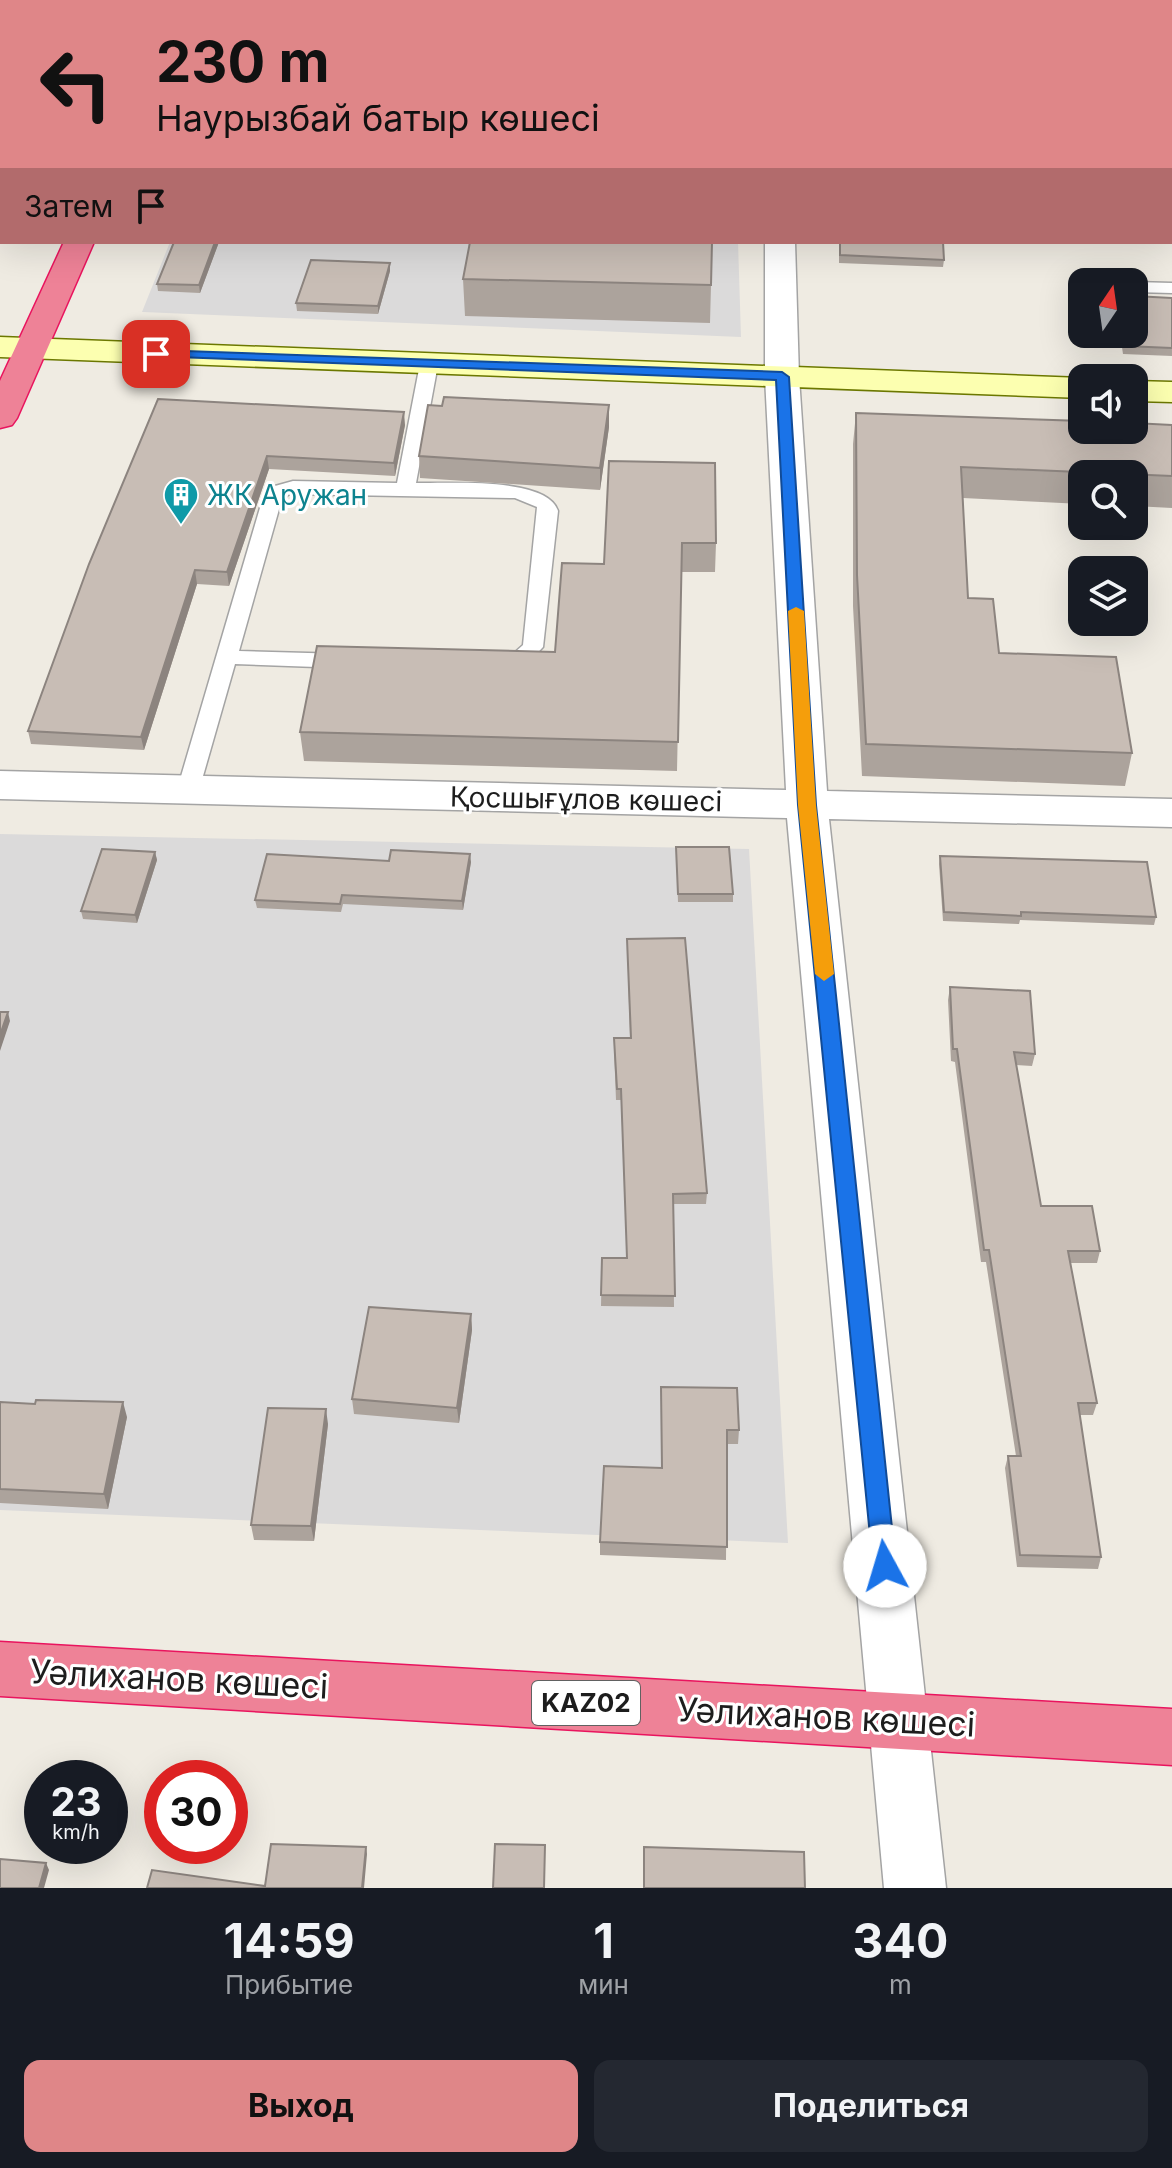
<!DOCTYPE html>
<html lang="ru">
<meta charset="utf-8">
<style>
:root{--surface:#171b24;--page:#242831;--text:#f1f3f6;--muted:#9ea1a6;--accent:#df8688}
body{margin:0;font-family:Inter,sans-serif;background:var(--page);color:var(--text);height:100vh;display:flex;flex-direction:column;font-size:30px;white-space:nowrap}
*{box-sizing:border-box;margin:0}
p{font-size:26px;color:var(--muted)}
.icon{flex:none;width:44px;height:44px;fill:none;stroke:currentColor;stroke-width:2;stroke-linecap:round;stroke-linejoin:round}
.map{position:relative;height:1888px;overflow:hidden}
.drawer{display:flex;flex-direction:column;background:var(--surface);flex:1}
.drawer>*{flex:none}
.banner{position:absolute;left:0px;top:0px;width:1172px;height:244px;box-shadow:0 8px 32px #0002;background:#df8688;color:#111;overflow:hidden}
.needle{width:52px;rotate:13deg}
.controls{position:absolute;left:1068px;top:268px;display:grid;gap:16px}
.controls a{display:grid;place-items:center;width:80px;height:80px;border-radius:16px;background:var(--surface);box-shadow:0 8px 32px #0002;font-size:40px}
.speed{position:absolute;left:24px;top:1760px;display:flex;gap:16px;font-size:40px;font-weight:700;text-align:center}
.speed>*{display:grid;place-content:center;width:104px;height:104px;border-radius:50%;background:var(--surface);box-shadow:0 8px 32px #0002;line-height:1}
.speed small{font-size:20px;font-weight:400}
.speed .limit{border:12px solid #d22;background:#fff;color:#111}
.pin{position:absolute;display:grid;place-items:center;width:68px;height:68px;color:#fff;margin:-34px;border-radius:16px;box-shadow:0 4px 12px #0006}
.me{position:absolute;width:88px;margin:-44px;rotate:354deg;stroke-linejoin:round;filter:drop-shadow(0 0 6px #0008)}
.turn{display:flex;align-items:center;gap:28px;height:168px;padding:0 24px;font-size:36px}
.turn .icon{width:104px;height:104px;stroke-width:2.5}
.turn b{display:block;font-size:56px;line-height:68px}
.then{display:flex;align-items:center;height:76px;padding:0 24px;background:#0003;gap:16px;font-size:30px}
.eta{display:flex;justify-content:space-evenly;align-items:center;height:136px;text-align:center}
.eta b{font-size:48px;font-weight:700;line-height:56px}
.primary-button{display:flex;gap:16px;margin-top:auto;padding:16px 24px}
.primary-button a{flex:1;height:92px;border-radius:16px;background:var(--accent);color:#111;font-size:32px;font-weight:700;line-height:92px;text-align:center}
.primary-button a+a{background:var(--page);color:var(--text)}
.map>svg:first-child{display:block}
</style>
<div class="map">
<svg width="1172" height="1888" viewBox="0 0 1172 1888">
<rect width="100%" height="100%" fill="#efebe2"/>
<path fill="#dbdada" d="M170,242h568l3,95 -599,-25z
M0,834l749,15 39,694 -788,-33z"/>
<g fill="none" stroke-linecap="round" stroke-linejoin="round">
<defs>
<path id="lane" d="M1170,184h2v10h-2z
M1133,282h1l38,1v10l-38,-1z
M429,359l9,5 -22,119c31,1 131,-7 142,28l-15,136 -15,16 -27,8 -11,-7 4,-5 20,-6 9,-8 14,-138 -22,-9 -226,-4 -8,8 -42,149 105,3 11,7 -11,7 -109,-4 -36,126 -3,5h-16l-3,-5 85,-289 13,-15 18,-5 104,2 23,-119z"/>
<path id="street" d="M61,0h97l1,2h-97z
M764,0h26v2h-26z
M1170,31h2v16h-2z
M1170,87h2v16h-2z
M765,242h30l4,135 28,414 345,8v28l-343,-8 117,1069h-62l-97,-1070 -787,-19v-28l786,19 -21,-413z"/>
<path id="secondary" d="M0,337l1082,41v20l-1082,-41z
M1134,381l38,1v20l-38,-1z"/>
<path id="highway" d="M64,242h30l-77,176 -5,7 -12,3v-47z
M0,1642l1172,67v56l-1172,-69z"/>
</defs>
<use href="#lane" stroke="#a4a4a4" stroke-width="3"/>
<use href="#street" stroke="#a4a4a4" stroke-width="3"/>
<use href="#secondary" stroke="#6c7800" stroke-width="3"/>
<use href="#highway" stroke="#e9145e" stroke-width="3"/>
<use href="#lane" fill="#fff" fill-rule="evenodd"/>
<use href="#street" fill="#fff" fill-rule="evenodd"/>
<use href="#secondary" fill="#fcffb0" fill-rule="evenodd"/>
<use href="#highway" fill="#ee8297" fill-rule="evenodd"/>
</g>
<path fill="#aca39c" d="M219,242l-19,51 -42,-2 -1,-7z
M839,242l105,18 -1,7 -104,-4z
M390,271l-12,43 -81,-3 -1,-8z
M463,279l248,6 -1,38 -245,-7z
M1172,298v58l-49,-2 -3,-20h14z
M158,399l247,26 -10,51 -126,-7 -40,117 -32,-2 -53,166 -113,-6 -3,-13z
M856,413l316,12v83l-38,-2v-32h-52v30l-119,-6 5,100 31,55 133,100 -7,33 -263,-10 -9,-170v-162z
M609,427l-9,63 -180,-12 -1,-22z
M609,461l107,82 -1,29h-34l-4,199 -373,-10 -4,-29 255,-80 49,-88z
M676,847l57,47v8h-55z
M155,852l2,8 -20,63 -54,-4 -2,-8z
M940,856l216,61 -2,8 -134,-5 -1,4 -76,-3 -4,-57z
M389,861l82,1 -8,48 -120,-6 -2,8 -84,-4 -2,-8z
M627,939l80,254 -1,11h-33l1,103 -73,-1 1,-48h25l-6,-158h-5l-2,-51v-11h16z
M950,987l85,67 -3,12 -16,-1 25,141 59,45 -3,12h-27l27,140 -4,12h-13l21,142 -3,12 -81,-2 -12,-99 3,-12h8l-30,-194h-5l-26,-200 -4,-1 -3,-61z
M471,1314l1,16 -13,93 -105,-9 -2,-15z
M661,1387l78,43 -1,14h-11l-1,116 -126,-5v-13l61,-74z
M0,1402l127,15 -19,92 -108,-6z
M328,1424l-14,117 -60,-1 -3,-15z"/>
<path fill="#8c847f" d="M2,123v12l-2,3v-12z
M2,147v11l-2,4v-12z
M215,242h4l-19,51 -1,-8z
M390,263v8l-12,43v-8z
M609,405v22l-9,63v-22z
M404,412l1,13 -10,51 -1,-13z
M267,456l2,13 -40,117 -2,-14z
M195,570l2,14 -53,166 -3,-13z
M155,852l2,8 -20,63 -2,-8z
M470,854l1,8 -8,48 -1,-9z
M8,1012l2,9 -10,30v-16z
M471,1314l1,16 -13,93 -2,-15z
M123,1402l4,15 -19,92 -4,-15z
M326,1409l2,15 -14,117 -3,-15z
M366,1847l1,7 -3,34h-2z
M46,1863l3,7 -5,18h-5z"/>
<path fill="#c8bdb5" stroke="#8c847f" stroke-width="2" d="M0,0h85l-1,2h-82v33l-2,-2z
M301,0h210v2h-211z
M597,0h98v2h-99z
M858,0h42v2h-42z
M0,53h2v70l-2,3z
M0,137h2v10l-2,3z
M174,242h41l-16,43 -42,-1z
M470,242h242l-1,43 -248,-6z
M840,242h103l1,18 -104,-5z
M311,260l79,3 -12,43 -82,-3z
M1134,296l38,2v50l-47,-2 -2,-12h11z
M444,397l165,8 -9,63 -181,-12 9,-51 14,1z
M158,399l246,13 -10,51 -127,-7 -40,116 -32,-2 -54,167 -113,-6 61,-167z
M856,413l226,8v9h52v-7l38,2v51l-211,-9 7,131 25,1 6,54 117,4 16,96 -266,-9 -9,-169z
M609,461l106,2 1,80h-34l-4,199 -378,-10 17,-86 238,6 7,-89 42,1z
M676,847h53l4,47h-55z
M102,849l53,3 -20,63 -54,-4z
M391,850l79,4 -8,47 -120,-6 -2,9 -85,-4 12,-46 122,7z
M940,856l207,6 9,55 -135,-5v4l-77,-4z
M685,938l22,255 -34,1 2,102 -74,-1 1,-37h25l-6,-169h-4l-3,-51h17l-4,-99z
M950,987l80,4 5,63 -21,-2 27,154h51l8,45h-32l29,152h-19l23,154 -81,-2 -12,-99h13l-32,-206h-5l-27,-201h-4z
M0,1012h8l-8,23z
M369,1307l102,7 -14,94 -105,-9z
M661,1387l76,1 2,42h-12v117l-127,-5 4,-76 58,2z
M36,1400l87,2 -19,92 -104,-5v-87l35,2z
M268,1408l58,1 -15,117 -60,-1z
M271,1844l95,3 -4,41h-215l5,-18 113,16z
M495,1844l50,1 -1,43h-51z
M644,1847l160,5 1,36h-161z
M0,1859l46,4 -7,25h-39z"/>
<path fill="#1a73e8" stroke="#114b97" stroke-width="2" d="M156,350l626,22 7,5 27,428 80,761 -3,7 -8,3 -8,-3 -4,-7 -75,-761 -22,-425 -625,-24 -2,-2z"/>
<path fill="#f59e0b" d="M796,607l8,4 12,194 18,169 -10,7 -9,-7 -17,-169 -10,-194z"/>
<defs>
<symbol id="building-pin" viewBox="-11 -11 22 30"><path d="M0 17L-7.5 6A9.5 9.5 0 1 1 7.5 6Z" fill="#0f9aa8" stroke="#fff"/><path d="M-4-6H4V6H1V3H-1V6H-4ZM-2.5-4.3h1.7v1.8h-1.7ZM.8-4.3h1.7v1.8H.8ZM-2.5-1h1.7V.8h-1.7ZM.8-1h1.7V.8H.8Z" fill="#fff"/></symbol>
</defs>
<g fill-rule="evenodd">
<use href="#building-pin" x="161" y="475" width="40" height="54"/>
</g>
<g text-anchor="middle" stroke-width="6" stroke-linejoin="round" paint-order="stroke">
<rect fill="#fff" stroke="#616161" stroke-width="2" x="532" y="1681" width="108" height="44" rx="6"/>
<g font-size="26" font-weight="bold" fill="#1d1d1d">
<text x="586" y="1712">KАZ02</text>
</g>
<g font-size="28" fill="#0d838f" stroke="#fff" text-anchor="start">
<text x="207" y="505">ЖК Аружан</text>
</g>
<g font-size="28" fill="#1d1d1d" stroke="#fff">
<text transform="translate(586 799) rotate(1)" y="10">Қосшығұлов көшесі</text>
</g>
<g font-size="34" fill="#1d1d1d" stroke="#fff">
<text transform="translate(179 1679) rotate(3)" y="12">Уәлиханов көшесі</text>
<text transform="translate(826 1717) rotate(3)" y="12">Уәлиханов көшесі</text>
</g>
</g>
</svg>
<div class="controls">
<a><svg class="needle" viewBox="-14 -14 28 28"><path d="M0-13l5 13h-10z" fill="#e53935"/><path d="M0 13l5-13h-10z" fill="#9ea1a6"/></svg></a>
<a><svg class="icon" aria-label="sound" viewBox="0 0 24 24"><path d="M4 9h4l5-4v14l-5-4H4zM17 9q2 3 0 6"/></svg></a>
<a><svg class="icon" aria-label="search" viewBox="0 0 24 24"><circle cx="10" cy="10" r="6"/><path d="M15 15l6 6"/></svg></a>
<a><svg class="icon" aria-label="layers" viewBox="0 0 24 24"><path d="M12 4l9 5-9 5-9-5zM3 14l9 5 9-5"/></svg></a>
</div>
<div class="speed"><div>23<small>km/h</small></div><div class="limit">30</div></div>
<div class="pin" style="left:156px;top:354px;background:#d93025"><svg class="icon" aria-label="arrive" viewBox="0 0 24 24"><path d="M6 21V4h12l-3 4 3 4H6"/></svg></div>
<svg class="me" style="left:885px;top:1566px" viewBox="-20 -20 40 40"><circle r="19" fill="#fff"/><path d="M0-13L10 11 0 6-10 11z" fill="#1a73e8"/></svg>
<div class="banner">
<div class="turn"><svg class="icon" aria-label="left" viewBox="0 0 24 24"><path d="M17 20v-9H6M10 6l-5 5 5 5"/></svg><div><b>230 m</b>Наурызбай батыр көшесі</div></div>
<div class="then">Затем<svg class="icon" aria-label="arrive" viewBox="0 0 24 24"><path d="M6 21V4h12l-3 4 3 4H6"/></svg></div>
</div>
</div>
<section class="drawer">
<div class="eta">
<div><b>14:59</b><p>Прибытие</p></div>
<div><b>1</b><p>мин</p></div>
<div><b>340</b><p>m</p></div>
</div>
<div class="primary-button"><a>Выход</a><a>Поделиться</a></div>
</section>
